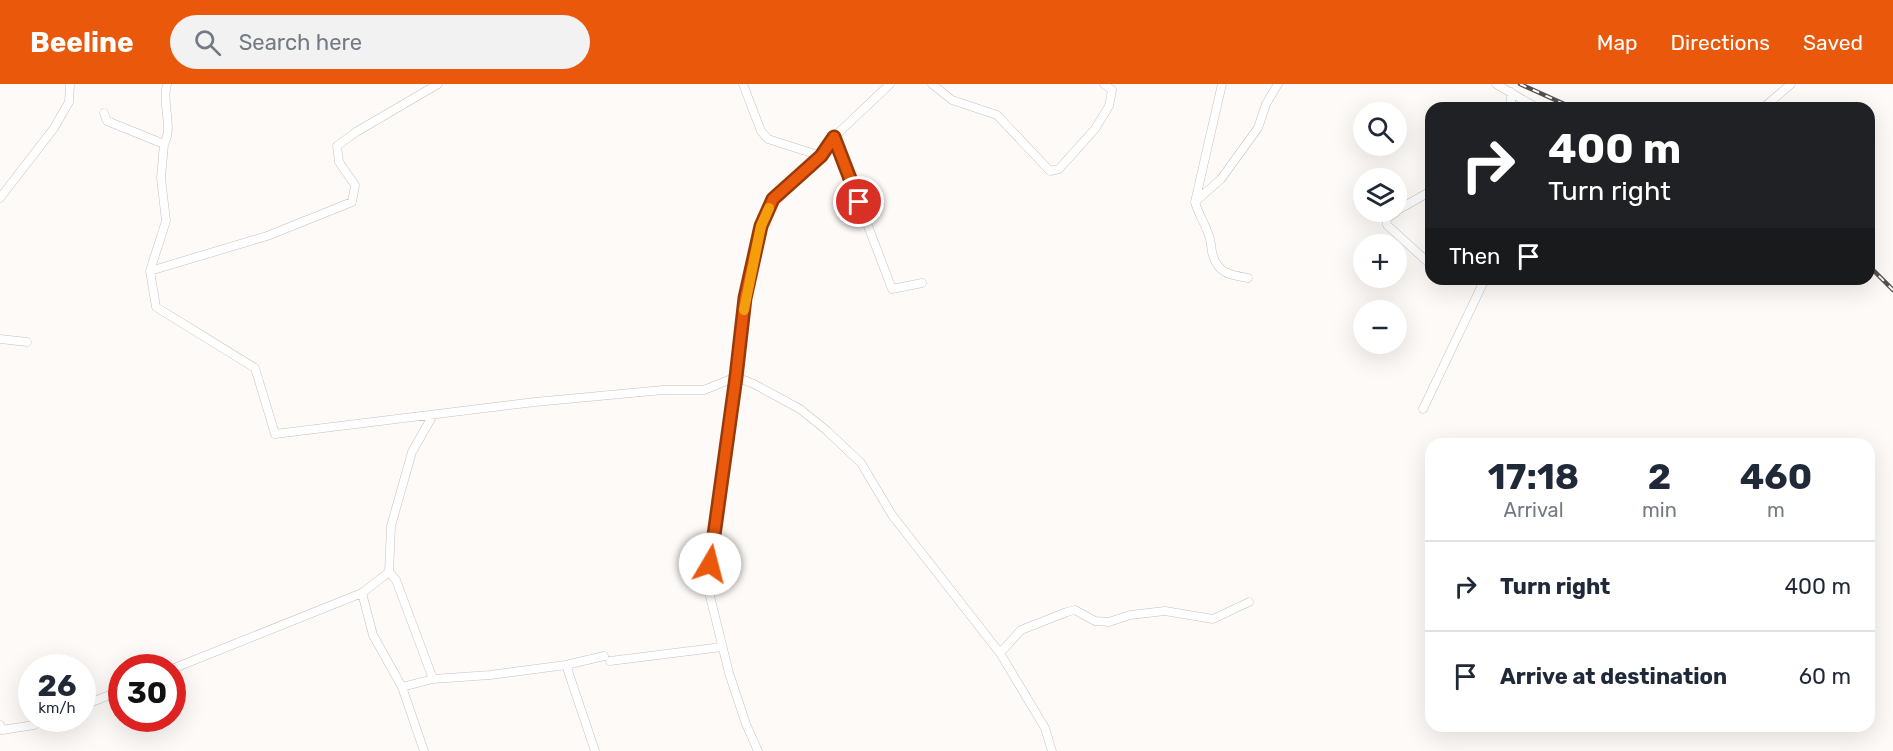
<!DOCTYPE html>
<meta charset="utf-8">
<style>
:root{--surface:#fff;--page:#f2f2f3;--text:#1f2937;--muted:#747a83;--line:#e0e1e3;--accent:#ea580c}
body{margin:0;font-family:Rubik,sans-serif;background:var(--page);color:var(--text);height:100vh;display:flex;flex-direction:column;font-size:22px;white-space:nowrap}
*{box-sizing:border-box;margin:0}
p{font-size:20px;color:var(--muted)}
.icon{flex:none;width:33px;height:33px;fill:none;stroke:currentColor;stroke-width:2;stroke-linecap:round;stroke-linejoin:round}
.map{position:relative;flex:1;overflow:hidden}
.side{position:absolute;left:1425px;top:354px;width:450px;height:294px;display:flex;flex-direction:column;background:var(--surface);border-radius:18px;box-shadow:0 6px 24px #0002}
.side>*{flex:none}
.hud{position:absolute;left:1425px;top:18px;width:450px;height:183px;border-radius:18px;box-shadow:0 6px 24px #0002;background:#202124;color:#fff;overflow:hidden}
.tools{position:absolute;left:1353px;top:18px;display:grid;gap:12px}
.tools a{display:grid;place-items:center;width:54px;height:54px;border-radius:50%;background:var(--surface);box-shadow:0 6px 24px #0002;font-size:30px}
.speed{position:absolute;left:18px;top:570px;display:flex;gap:12px;font-size:30px;font-weight:700;text-align:center}
.speed>*{display:grid;place-content:center;width:78px;height:78px;border-radius:50%;background:var(--surface);box-shadow:0 6px 24px #0002;line-height:1}
.speed small{font-size:15px;font-weight:400}
.speed .limit{border:9px solid #d22;background:#fff;color:#111}
.pin{position:absolute;display:grid;place-items:center;width:51px;height:51px;color:#fff;margin:-26px;border:3px solid #fff;border-radius:50%;box-shadow:0 2px 6px #0007}
.me{position:absolute;width:66px;margin:-33px;rotate:8deg;stroke-linejoin:round;filter:drop-shadow(0 0 4px #0008)}
.turn{display:flex;align-items:center;gap:21px;height:126px;padding:0 24px;font-size:27px}
.turn .icon{width:78px;height:78px;stroke-width:2.5}
.turn b{display:block;font-size:42px;line-height:51px}
.then{display:flex;align-items:center;height:57px;padding:0 24px;background:#0003;gap:12px;font-size:22px}
.eta{display:flex;justify-content:space-evenly;align-items:center;height:102px;text-align:center}
.eta b{font-size:36px;font-weight:700;line-height:42px}
ul{padding:0;list-style:none}
li{display:flex;align-items:center;gap:18px;height:90px;padding:0 24px;border-top:2px solid var(--line)}
li div{flex:1}
li b{display:block;font-size:22px}
li em{font-style:normal}
header{display:flex;align-items:center;gap:36px;box-sizing:border-box;height:84px;padding:0 30px;background:var(--accent);color:#fff}
header strong{font-size:28px}
nav{display:flex;gap:33px;margin-inline-start:auto;font-size:21px}
.search{width:420px;height:54px;background:var(--page);display:flex;align-items:center;gap:15px;box-sizing:border-box;padding:0 21px;border-radius:33px;color:var(--muted);font-size:22px}
.map>svg:first-child{display:block}
</style>
<header>
<strong>Beeline</strong>
<div class="search"><svg class="icon" aria-label="search" viewBox="0 0 24 24"><circle cx="10" cy="10" r="6"/><path d="M15 15l6 6"/></svg>Search here</div>
<nav><a>Map</a><a>Directions</a><a>Saved</a></nav>
</header>
<div class="map">
<svg width="1893" height="667" viewBox="0 0 1893 667">
<rect width="100%" height="100%" fill="#fefaf8"/>
<g fill="none" stroke-linecap="round" stroke-linejoin="round">
<defs>
<path id="minor" d="M743,0l18,47 7,8 53,17
M932,0l20,16 45,15 53,56 9,-2 36,-40 14,-23 3,-16 -8,-6
M1222,0l-27,118c3,11 9,20 13,31 3,6 3,13 4,19 5,21 17,23 36,26
M1496,0l41,24
M1511,8v16
M1763,24l28,-24
M104,29l3,8 57,23c10,-17 -3,-41 3,-60
M834,53l58,152 30,-6
M164,60l-3,34 5,43 -16,50 6,36 99,61 20,66 260,-32 128,-12h41l32,-13 18,7 46,25 26,21 35,33 31,52 108,138 45,75 7,23
M0,114l54,-70 15,-26 1,-18
M1195,118l26,-23 37,-51 8,-24 12,-20
M1396,127l35,-20
M1396,128l-10,7 1,6 44,40
M150,187l117,-35 85,-34 3,-17 -16,-23 -2,-16 19,-14 82,-48
M0,255l27,3
M1423,325l62,-130
M433,331l-21,37 -21,74 -2,46 7,8 37,99
M362,509l11,42 29,52 22,64
M1000,569l21,-23 46,-18 8,-2 20,11 14,1 21,-7 35,-4 48,8 36,-17
M610,577l112,-14
M566,581l29,86
M172,585l190,-76 27,-21
M402,603l31,-8 57,-4 76,-10 38,-9
M82,622l40,-16
M0,641l2,5 32,-5 16,-7
M758,667l-12,-27 -17,-51 -22,-89 29,-207 9,-79 16,-72 12,-27 48,-43 13,-19 56,-53"/>
</defs>
<use href="#minor" stroke="#c7c0bd" stroke-width="9"/>
<use href="#minor" stroke="#fff" stroke-width="8"/>
<defs>
<path id="rail" d="M1520,0l53,24
M1869,182l24,24"/>
</defs>
<use href="#rail" stroke="#53504f" stroke-width="4.5"/>
<use href="#rail" stroke="#fff" stroke-width="2" stroke-dasharray="7" stroke-linecap="butt"/>
</g>
<g fill="none" stroke-linecap="round" stroke-linejoin="round">
<defs>
<path id="route" d="M710,480l26,-187 9,-79 16,-72 12,-27 48,-43 13,-19 25,65"/>
</defs>
<use href="#route" stroke="#983908" stroke-width="15"/>
<use href="#route" stroke="#ea580c" stroke-width="10"/>
<path stroke="#f59e0b" stroke-width="10" d="M744,226l17,-84 8,-18"/>
</g>
</svg>
<div class="tools">
<a><svg class="icon" aria-label="search" viewBox="0 0 24 24"><circle cx="10" cy="10" r="6"/><path d="M15 15l6 6"/></svg></a>
<a><svg class="icon" aria-label="layers" viewBox="0 0 24 24"><path d="M12 4l9 5-9 5-9-5zM3 14l9 5 9-5"/></svg></a>
<a>+</a>
<a>−</a>
</div>
<div class="speed"><div>26<small>km/h</small></div><div class="limit">30</div></div>
<div class="pin" style="left:859px;top:118px;background:#d93025"><svg class="icon" aria-label="arrive" viewBox="0 0 24 24"><path d="M6 21V4h12l-3 4 3 4H6"/></svg></div>
<svg class="me" style="left:710px;top:480px" viewBox="-20 -20 40 40"><circle r="19" fill="#fff"/><path d="M0-13L10 11 0 6-10 11z" fill="#ea580c"/></svg>
<div class="hud">
<div class="turn"><svg class="icon" aria-label="right" viewBox="0 0 24 24"><path d="M7 20v-9h11M14 6l5 5-5 5"/></svg><div><b>400 m</b>Turn right</div></div>
<div class="then">Then<svg class="icon" aria-label="arrive" viewBox="0 0 24 24"><path d="M6 21V4h12l-3 4 3 4H6"/></svg></div>
</div>
<section class="side">
<div class="eta">
<div><b>17:18</b><p>Arrival</p></div>
<div><b>2</b><p>min</p></div>
<div><b>460</b><p>m</p></div>
</div>
<ul>
<li><svg class="icon" aria-label="right" viewBox="0 0 24 24"><path d="M7 20v-9h11M14 6l5 5-5 5"/></svg><div><b>Turn right</b></div><em>400 m</em></li>
<li><svg class="icon" aria-label="arrive" viewBox="0 0 24 24"><path d="M6 21V4h12l-3 4 3 4H6"/></svg><div><b>Arrive at destination</b></div><em>60 m</em></li>
</ul>
</section>
</div>
